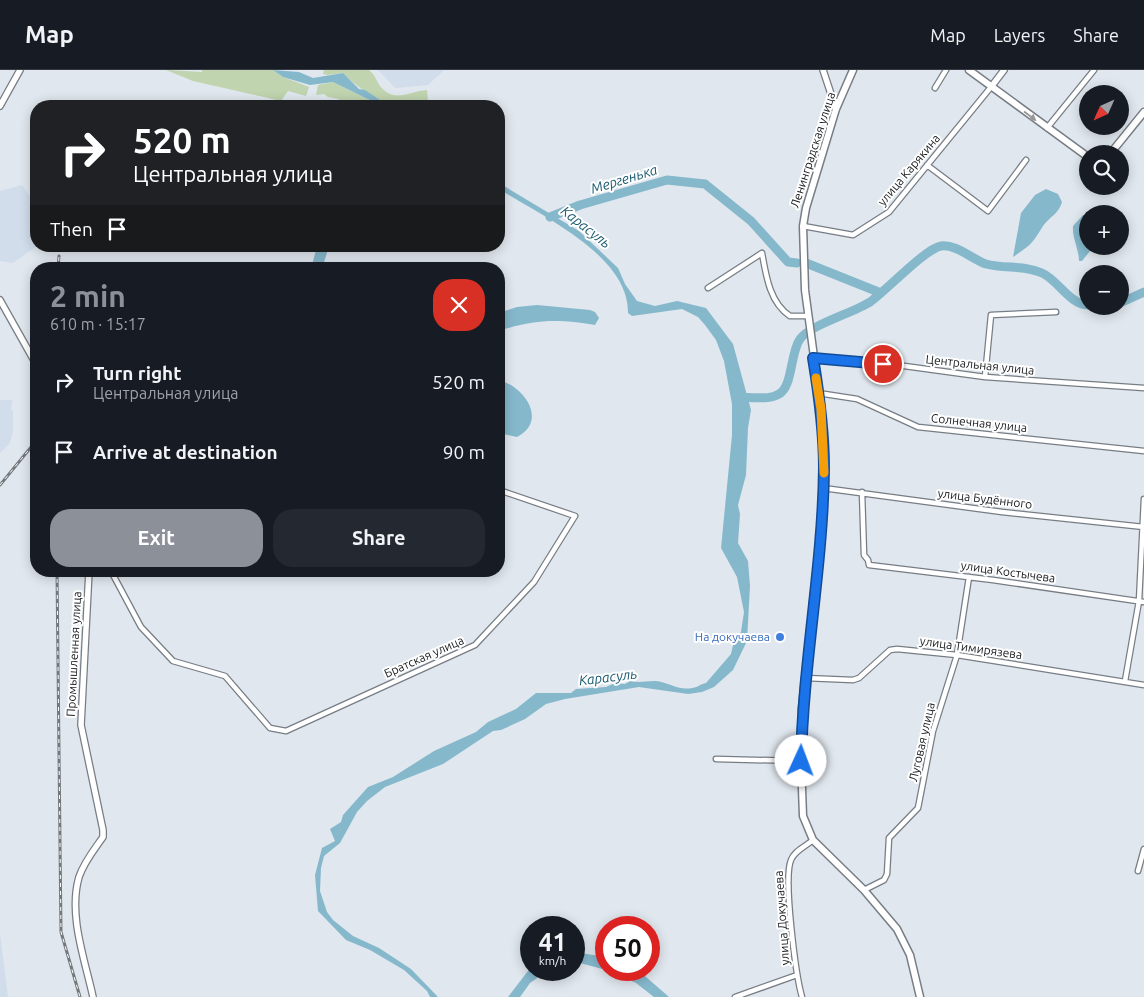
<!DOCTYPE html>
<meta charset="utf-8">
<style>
:root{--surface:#171b24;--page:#242831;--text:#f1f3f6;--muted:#9ea1a6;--line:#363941;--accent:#8c9099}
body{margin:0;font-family:Ubuntu,sans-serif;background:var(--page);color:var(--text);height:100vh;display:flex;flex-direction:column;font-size:19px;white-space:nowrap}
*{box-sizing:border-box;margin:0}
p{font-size:16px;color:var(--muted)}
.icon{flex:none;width:28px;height:28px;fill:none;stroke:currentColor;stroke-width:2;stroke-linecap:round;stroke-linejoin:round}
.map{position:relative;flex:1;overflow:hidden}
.drawer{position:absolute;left:30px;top:192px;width:475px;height:315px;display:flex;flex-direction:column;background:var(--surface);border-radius:20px;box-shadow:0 2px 12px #0003}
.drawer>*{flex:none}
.banner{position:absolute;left:30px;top:30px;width:475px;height:152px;border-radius:20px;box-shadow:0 2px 12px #0003;background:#202124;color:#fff;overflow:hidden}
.needle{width:32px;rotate:225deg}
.controls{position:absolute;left:1079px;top:15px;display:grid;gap:10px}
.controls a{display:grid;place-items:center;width:50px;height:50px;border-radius:50%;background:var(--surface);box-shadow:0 2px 12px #0003;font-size:25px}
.speed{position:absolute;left:520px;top:846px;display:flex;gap:10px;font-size:25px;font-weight:700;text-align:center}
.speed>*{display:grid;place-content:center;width:65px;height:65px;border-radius:50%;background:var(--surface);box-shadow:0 2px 12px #0003;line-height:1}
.speed small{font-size:12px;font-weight:400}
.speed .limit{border:8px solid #d22;background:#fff;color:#111}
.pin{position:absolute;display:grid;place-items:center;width:42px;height:42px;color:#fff;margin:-21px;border:2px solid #fff;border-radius:50%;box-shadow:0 1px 5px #0007}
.me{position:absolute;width:55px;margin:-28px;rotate:2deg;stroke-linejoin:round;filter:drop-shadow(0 0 4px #0008)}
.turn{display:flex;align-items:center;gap:18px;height:105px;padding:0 20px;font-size:22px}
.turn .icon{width:65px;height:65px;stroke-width:2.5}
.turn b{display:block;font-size:35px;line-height:42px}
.then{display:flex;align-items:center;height:48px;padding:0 20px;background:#0003;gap:10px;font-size:19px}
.round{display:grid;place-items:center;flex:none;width:52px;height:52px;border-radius:20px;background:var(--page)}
.overview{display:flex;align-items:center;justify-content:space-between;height:85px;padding:0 20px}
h1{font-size:30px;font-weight:700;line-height:38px;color:var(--accent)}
.button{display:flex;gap:10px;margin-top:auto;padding:10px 20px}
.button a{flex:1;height:58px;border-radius:20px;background:var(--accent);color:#fff;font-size:20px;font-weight:700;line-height:58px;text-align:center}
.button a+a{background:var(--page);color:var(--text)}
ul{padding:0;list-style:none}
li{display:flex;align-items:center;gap:15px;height:70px;padding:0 20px}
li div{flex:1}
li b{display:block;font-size:19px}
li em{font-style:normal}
header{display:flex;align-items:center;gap:30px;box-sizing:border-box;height:70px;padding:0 25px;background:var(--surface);border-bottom:1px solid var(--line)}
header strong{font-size:24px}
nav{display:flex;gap:28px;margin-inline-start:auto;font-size:18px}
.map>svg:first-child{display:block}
</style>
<header>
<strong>Map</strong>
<nav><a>Map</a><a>Layers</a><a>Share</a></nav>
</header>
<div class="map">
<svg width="1144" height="927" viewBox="0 0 1144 927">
<rect width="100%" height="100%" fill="#e0e7ee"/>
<path fill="#d1ddeb" d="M378,0h66l-16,15 -33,3z
M22,115l14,20 1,41 -24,17 -13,-2v-70z
M0,330h12l-1,10h2v21l-3,12 -10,10z
M0,863l8,64h-8z"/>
<path fill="#bfd4af" d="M166,0l36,2v-2h71l10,7 26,10 -3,9 -18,-5 -7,10 -88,-20z
M324,0h45c6,5 7,10 11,16 15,18 29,5 47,4l1,12 -4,4c-10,0 -23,3 -32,0 -13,-3 -40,-23 -49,-33l-16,2 -4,-1z
M333,12l49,24h-33l-11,-7 -10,-2 -4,-3 -8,1 2,-10z"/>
<path fill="#86b8cc" d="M273,0l26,2 14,6 30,-5 16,16 6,1 24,16h-7l-49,-24 -23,3 -27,-8z
M499,113l80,48 39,37 7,16 12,17 18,5 22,-5 29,7 27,36 18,66 -3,18 -2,47 -8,30 2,9 -2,29 10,18 2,25 -3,55 -14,29 -19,17 -12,5 -14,2 -49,-7 -74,12 -19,5 -21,15 -24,11 -8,1 -50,33 -58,23 -18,14 -10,11 -17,31 -16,13 -3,12 -1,23 7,21 6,8 20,16 26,12 32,21 27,28h-8l-3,-6 -23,-21 -34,-20 -24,-10 -28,-29 -3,-36 7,-27 13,-7 -5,-12 11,-7 2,-7 25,-28 25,-10 41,-26 42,-19 12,-10 28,-13 20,-16h35l5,-4 30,-2 9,-4 10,1 5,-3c9,2 15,0 24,0 13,0 24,10 38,7 5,0 8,-4 14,-5l25,-29 3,-13 7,-9 3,-20 -7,-35 -16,-29 11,-113v-31l-8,-43 -8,-21 -11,-15 -7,-8 -16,-8 -50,7 -4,-3c1,-58 -87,-97 -129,-124z
M1046,119l12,5 4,8c-3,12 -13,15 -19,24 -12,19 -11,18 -30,31l8,-44 14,-18z
M1083,145l4,1 1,30h6l-12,15h-3c0,-12 -7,-23 -6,-35z
M317,176h12l-7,23h-11z
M537,235l53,5 5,2 4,6 -4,7c-37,-6 -60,-6 -96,6v-18l18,-6z
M499,310c26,7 49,41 18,57l-18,-4z
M574,882l32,5v13l-26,-7 -6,1z
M531,897v3h18l-19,13 -10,14h-12z
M607,900h31l31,27h-15l-18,-14z"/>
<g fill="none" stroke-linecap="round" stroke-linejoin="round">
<path stroke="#86b8cc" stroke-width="9" d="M550,147l30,-12 87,-25 38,4 46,37 37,41 9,1
M806,193l75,30
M1120,233l24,-11
M739,328c13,-2 29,3 40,-4 14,-8 11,-41 21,-55 10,-14 53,-26 70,-37 17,-12 55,-53 71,-56 15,-2 31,13 45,18 19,5 39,1 56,9 16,7 27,31 46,32"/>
<defs>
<path id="minor" d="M935,18l11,-18
M1047,58l47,-58
M927,95l61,46 38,-51
M803,156l50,9 36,-23 102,-125
M708,218l54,-35c4,23 8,50 28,63h17
M813,288l84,7 88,12 159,11
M985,307l6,-62 65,-3
M818,323l39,6 61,28 226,24
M823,418l179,24 142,15
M862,422l2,63 4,5 1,5 124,15 151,22
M111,501l30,56 32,34 52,15 45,52 16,3 189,-86 59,-63 41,-66 -76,-26
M805,608l48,2 6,-2 31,-28 7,-1 60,6 187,30
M1125,611l14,-80 5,-102
M716,689l85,2
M1138,801l6,-22
M864,820l20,-10 3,-6 2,-36 29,-30 15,-77 24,-76 12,-78
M735,927l62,-22
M802,927c-6,-21 -19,-118 -11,-137 3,-9 15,-14 22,-20"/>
<path id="tertiary" d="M823,0l13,39
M991,17l13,-17
M0,36l20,-36
M0,230l36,64
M89,501l-8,154 22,105v7c-9,13 -19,25 -24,40 -11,38 6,83 14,120"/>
<path id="secondary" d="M853,0l-17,39 -30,99 -3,18 2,64 16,119 3,57 -4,73 -18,169 -1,53 2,55 10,24 51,50 33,39 13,26 10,42
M969,0l119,87
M1110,84l34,-42"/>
</defs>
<use href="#minor" stroke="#777d84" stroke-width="7"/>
<use href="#tertiary" stroke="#777d84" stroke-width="8"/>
<use href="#secondary" stroke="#777d84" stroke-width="9"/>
<use href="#minor" stroke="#fff" stroke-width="4.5"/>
<use href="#tertiary" stroke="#fff" stroke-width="5.5"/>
<use href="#secondary" stroke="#fff" stroke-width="6"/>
<defs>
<path id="rail" d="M58,199l1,-13
M0,415l36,-44
M57,501l4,361 19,65"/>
</defs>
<use href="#rail" stroke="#74787d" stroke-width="3"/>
<use href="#rail" stroke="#fff" stroke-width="1" stroke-dasharray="4" stroke-linecap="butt"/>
</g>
<defs><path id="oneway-solid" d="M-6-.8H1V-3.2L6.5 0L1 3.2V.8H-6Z" transform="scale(1.25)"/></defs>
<use fill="#979899" href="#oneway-solid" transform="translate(1030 46) rotate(37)"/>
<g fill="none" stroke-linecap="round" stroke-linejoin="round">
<defs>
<path id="route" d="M801,691c2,-98 22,-195 23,-293 0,-37 -5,-74 -11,-110l70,6"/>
</defs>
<use href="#route" stroke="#114b97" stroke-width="12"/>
<use href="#route" stroke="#1a73e8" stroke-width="9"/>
<path stroke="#f59e0b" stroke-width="9" d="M816,308l5,31 3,64"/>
</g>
<circle fill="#3f7fe0" stroke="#fff" stroke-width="2" cx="780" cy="567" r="5"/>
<g text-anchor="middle" stroke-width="4" stroke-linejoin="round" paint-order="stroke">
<g font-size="12" fill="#181a1d" stroke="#fff">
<text transform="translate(813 80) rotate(-72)" y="4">Ленинградская улица</text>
<text transform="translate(909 100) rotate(-50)" y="4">улица Карякина</text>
<text transform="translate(980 295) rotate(6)" y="4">Центральная улица</text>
<text transform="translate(979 353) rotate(6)" y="4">Солнечная улица</text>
<text transform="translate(985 429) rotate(7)" y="4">улица Будённого</text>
<text transform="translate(1008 502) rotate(8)" y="4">улица Костычева</text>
<text transform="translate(971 578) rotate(8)" y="4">улица Тимирязева</text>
<text transform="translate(74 584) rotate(-87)" y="4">Промышленная улица</text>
<text transform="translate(424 587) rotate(-24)" y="4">Братская улица</text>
<text transform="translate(922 672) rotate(-77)" y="4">Луговая улица</text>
<text transform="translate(782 848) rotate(-94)" y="4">улица Докучаева</text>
</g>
<g font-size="12" fill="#366cbe" stroke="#fff" text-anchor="end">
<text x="770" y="571">На докучаева</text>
</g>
<g font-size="14" font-style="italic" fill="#1a5a70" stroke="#fff">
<text transform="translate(624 109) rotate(-17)" y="5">Мергенька</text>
<text transform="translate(586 157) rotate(38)" y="5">Карасуль</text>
<text transform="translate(608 607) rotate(-7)" y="5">Карасуль</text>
</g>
</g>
</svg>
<div class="controls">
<a><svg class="needle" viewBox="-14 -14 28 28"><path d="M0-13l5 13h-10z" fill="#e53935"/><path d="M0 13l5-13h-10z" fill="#9ea1a6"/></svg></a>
<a><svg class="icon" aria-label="search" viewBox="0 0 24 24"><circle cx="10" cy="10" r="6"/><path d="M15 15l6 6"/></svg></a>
<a>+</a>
<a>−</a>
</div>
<div class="speed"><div>41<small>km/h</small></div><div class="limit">50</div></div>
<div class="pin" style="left:883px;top:294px;background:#d93025"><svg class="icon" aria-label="arrive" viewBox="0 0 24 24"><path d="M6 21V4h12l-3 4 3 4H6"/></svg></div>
<svg class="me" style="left:801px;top:691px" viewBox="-20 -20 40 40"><circle r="19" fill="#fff"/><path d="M0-13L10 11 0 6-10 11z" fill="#1a73e8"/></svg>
<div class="banner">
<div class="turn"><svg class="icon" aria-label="right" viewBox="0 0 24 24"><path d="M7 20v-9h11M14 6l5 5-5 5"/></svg><div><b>520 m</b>Центральная улица</div></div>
<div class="then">Then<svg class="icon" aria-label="arrive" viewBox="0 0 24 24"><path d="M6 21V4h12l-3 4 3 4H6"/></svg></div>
</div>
<section class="drawer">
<div class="overview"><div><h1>2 min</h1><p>610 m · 15:17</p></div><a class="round" style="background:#d93025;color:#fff"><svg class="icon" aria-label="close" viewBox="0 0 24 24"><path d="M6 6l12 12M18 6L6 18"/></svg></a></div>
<ul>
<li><svg class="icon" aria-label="right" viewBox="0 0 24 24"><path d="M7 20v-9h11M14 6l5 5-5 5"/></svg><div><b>Turn right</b><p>Центральная улица</p></div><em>520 m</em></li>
<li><svg class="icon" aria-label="arrive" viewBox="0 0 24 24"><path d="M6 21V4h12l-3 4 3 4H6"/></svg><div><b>Arrive at destination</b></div><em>90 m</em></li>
</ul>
<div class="button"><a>Exit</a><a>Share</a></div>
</section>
</div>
